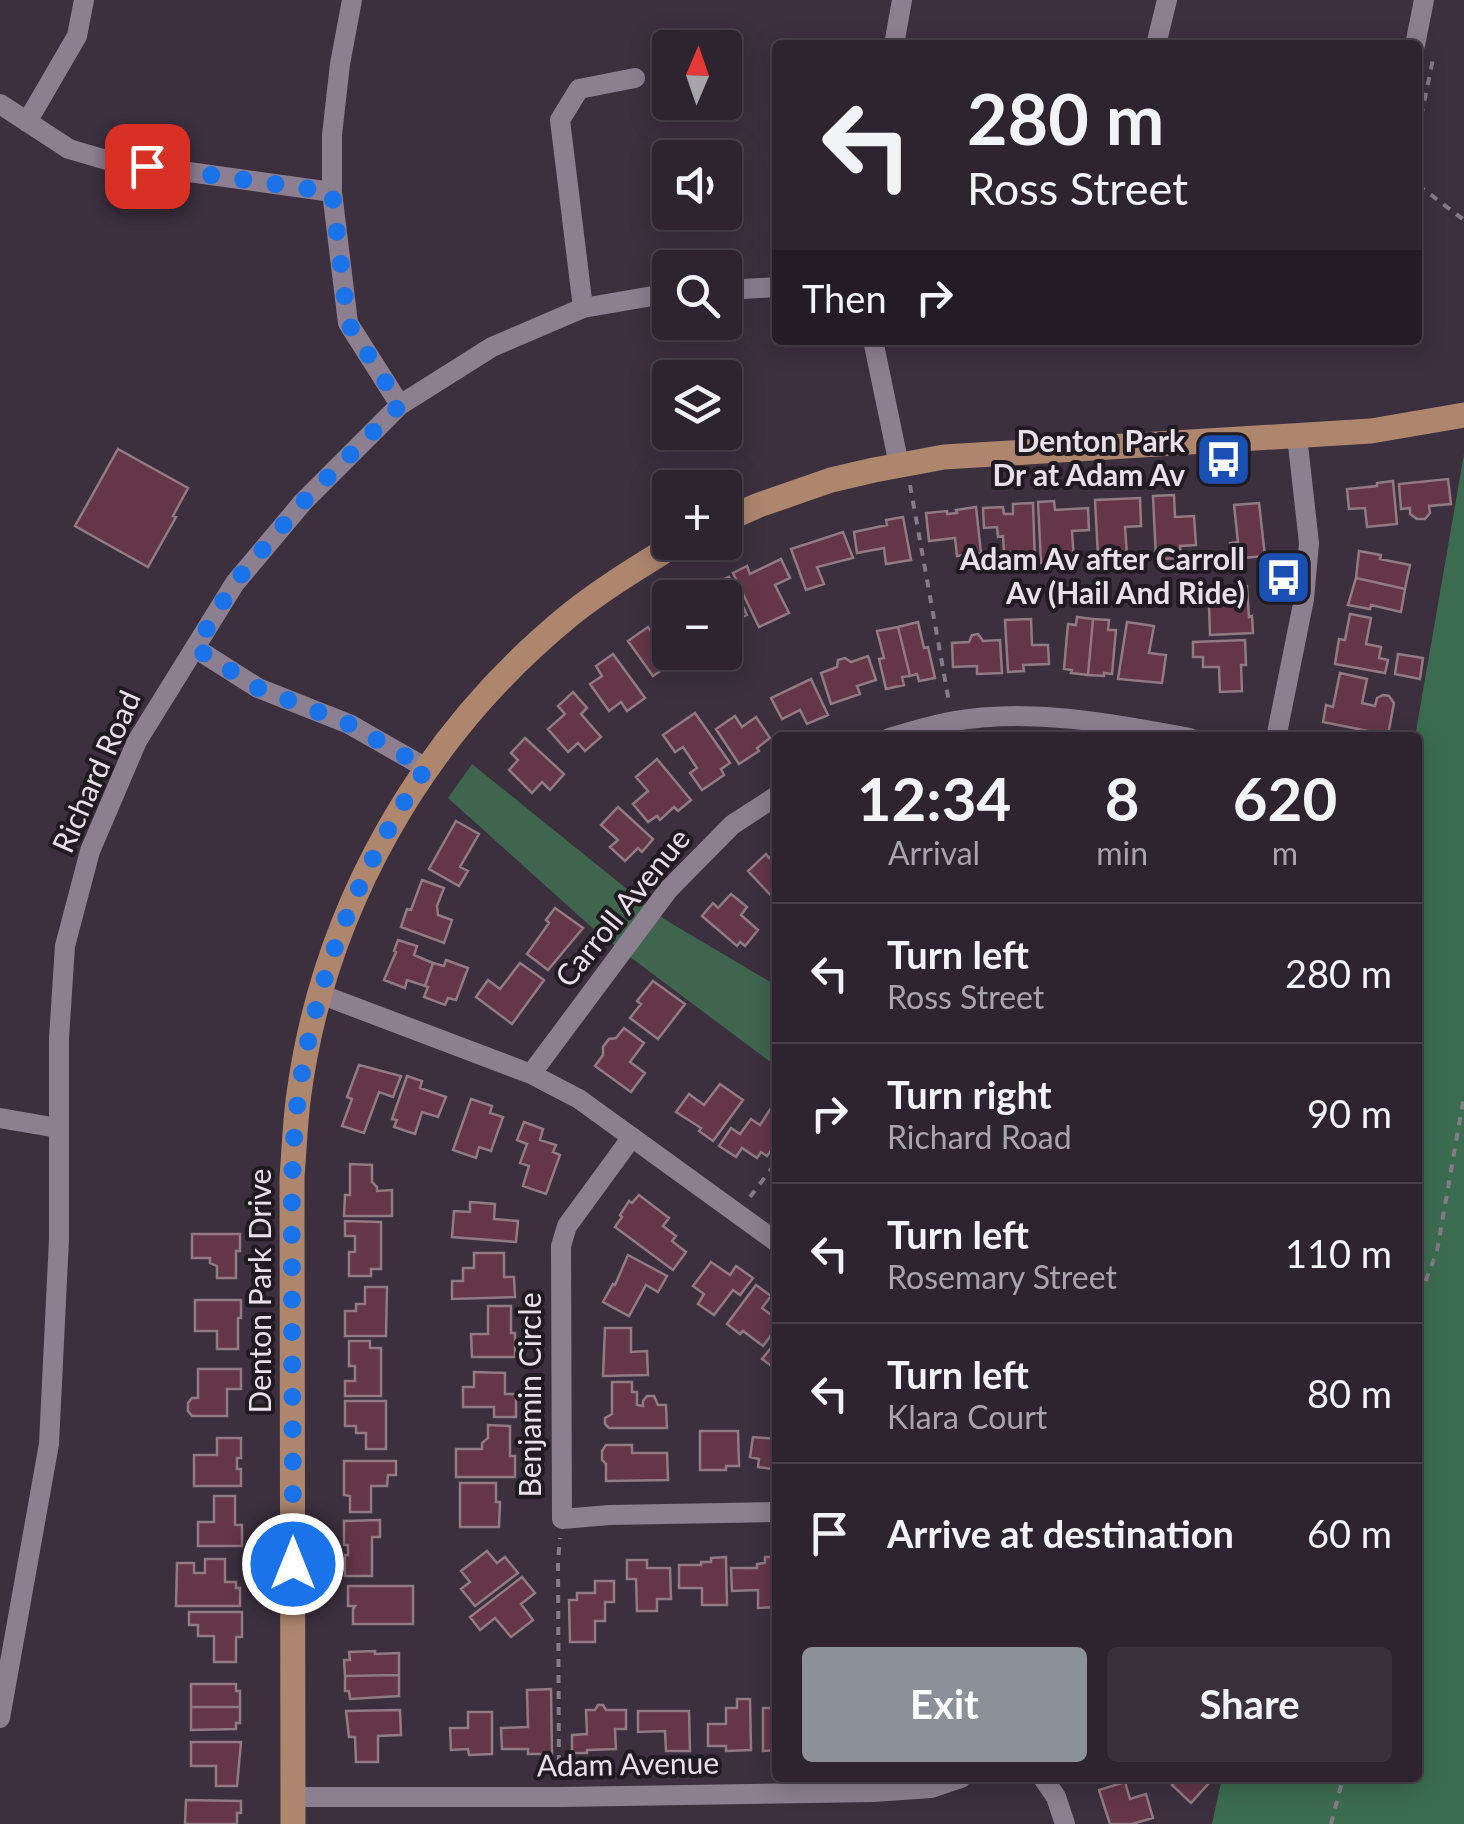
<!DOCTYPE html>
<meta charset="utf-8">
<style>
:root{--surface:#2d242f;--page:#39303b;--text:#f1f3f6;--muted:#a7a4aa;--line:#48414b;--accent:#8c9099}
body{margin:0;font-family:Lato,sans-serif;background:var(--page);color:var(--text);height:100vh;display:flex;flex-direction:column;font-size:38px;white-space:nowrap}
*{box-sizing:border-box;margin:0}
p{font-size:32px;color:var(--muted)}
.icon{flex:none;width:55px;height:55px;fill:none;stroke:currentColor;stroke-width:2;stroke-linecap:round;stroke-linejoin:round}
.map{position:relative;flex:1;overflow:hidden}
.panel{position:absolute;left:772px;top:732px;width:650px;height:1050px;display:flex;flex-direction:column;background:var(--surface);border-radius:10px;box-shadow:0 5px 25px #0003,0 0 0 2px var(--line)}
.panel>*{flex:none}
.top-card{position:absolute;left:772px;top:40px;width:650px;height:305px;border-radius:10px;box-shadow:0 5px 25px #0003,0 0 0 2px var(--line);background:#2d242f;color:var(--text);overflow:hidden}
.needle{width:65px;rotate:2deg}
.tools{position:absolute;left:652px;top:30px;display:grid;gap:20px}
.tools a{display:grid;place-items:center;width:90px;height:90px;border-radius:10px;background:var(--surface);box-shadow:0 5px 25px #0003,0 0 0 2px var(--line);font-size:50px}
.pin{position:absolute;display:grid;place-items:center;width:85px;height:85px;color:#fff;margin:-42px;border-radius:20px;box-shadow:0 5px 15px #0006}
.me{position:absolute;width:110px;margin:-55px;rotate:0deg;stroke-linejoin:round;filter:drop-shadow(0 0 8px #0008)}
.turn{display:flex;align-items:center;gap:35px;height:210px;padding:0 30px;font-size:45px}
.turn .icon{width:130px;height:130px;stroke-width:2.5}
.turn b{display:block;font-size:70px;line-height:85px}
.then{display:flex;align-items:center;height:95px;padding:0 30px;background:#0003;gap:20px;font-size:38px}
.eta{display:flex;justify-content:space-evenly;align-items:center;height:170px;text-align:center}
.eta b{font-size:60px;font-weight:700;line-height:70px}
.button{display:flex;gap:20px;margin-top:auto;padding:20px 30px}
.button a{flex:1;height:115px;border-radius:10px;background:var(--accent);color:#fff;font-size:40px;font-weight:700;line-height:115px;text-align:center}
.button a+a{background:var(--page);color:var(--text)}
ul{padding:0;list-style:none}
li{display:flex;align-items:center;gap:30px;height:140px;padding:0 30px;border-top:2px solid var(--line)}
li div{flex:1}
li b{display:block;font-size:38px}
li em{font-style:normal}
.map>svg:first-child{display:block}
</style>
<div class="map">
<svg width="1464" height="1824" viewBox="0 0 1464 1824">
<rect width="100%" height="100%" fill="#3c303f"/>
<path fill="#3f654e" d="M472,764l192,155 113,67v81l-179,-134 -150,-135z"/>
<path fill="#3c6c50" d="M1464,454v1370h-252l10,-46h196v-1040l-3,-1z"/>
<path fill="#643648" stroke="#917a82" stroke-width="2.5" d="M118,449l70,39 -15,28 3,1 -28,50 -73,-41z
M1448,479l3,25 -22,2 1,7 -5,6h-8l-7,-5v-6l-9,1 -2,-25z
M1393,481l4,43 -30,3 -2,-19 -16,1 -2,-20 30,-3v-3z
M1174,495l1,22 19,-1 2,29 -16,1 1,12 -25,1 -3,-63z
M1140,498l1,28 -16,1 2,28 -29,1 -3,-56z
M1054,501l1,9 33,-2 1,22 -17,1 2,30 -33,2 -3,-61z
M1033,503l2,61 -24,1 -1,-13h-6l-1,-16 -5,1 -1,-10 -13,1 -1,-20 20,-1 1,7h9v-10z
M1259,503l6,53 -34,3 -1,-16 8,-1 -4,-37z
M976,507l5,46 -24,3 -2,-18 -26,3 -3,-28 21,-2v3l10,-1 -1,-3z
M903,517l8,43 -25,4 -2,-16 -27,5 -3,-21 33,-7 -1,-5z
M843,532l10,26 -36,9 7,17 -18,6 -15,-41z
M1359,551l22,4 -1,4 30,6 -5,24 -49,-11z
M781,559l9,19 -15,7 14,28 -30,14 -26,-54 14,-7 3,8z
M729,577l18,38 -22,10v-27h-28l12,-6 -3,-5z
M1356,578l49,11 -4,23 -30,-7 -1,4 -22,-4z
M1247,586l2,31 3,-1 1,17 -43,2 -1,-30 20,-1 -1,-17z
M1350,614l21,4 -5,26 15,3 -2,11 9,2 -3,13 -50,-9 4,-25 6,1z
M670,616v28l-8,5 10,14 -19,13 -25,-35 20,-14 2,3z
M1077,617l16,2 -5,56 -17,-2 1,-3 -8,-1 4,-45 8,1z
M1031,619l1,26h16l1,19 -26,1 1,6 -16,1 -3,-52z
M1093,619l16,1 -1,10h8l-4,44 -8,-1v3l-16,-1z
M918,622l6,26 4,-1 7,31 -16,3 -2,-7 -7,2 -12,-49z
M1127,622l27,4 -5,27 17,2 -4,28 -44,-4z
M898,627l12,49 -8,1 2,8 -18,4 -7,-30 5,-1 -7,-27z
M978,634l5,7 17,-1 2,33 -25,1v-8l-24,1 -1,-24 17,-1 3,-7z
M1245,640l1,25h-5l1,26 -22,1 -1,-25h-16v-10h-10v-15z
M613,654l32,44 -18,13 -6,-9 -12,9 -19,-27 12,-8 -6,-10z
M1398,654l25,4 -3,21 -25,-5z
M868,656l8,24 -19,6 3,8 -29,10 -10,-31 16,-6 1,-7 7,-2 6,4z
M1340,673l27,6 -5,24 13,3 2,-8 6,-3 6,1 5,7 -6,32 -65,-13 3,-17 7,2z
M811,679l17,36 -21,9 -7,-14 -18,9 -11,-21z
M573,692l14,16 -6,6 20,23 -16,14 -7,-8 -10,9 -20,-23 17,-15 -7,-8z
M695,713l35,50 -9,6 3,6 -22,15 -12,-17 7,-5 -14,-21 -8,5 -12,-17z
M735,716l7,11 14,-10 14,21 -13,10 2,3 -20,13 -23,-35z
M525,738l39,36 -14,16 -8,-8 -10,11 -23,-23 9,-10 -7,-7z
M657,759l34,41 -13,11 -4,-4 -14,13 -3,-4 -9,6 -15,-18 15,-13 -12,-14z
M618,807l35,32 -11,13 -4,-4 -13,13 -15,-14 8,-7 -17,-15z
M456,821l23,13 -19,33 8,4 -9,15 -30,-17z
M778,850v52h-1l-29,-31 18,-17 3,4z
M422,880l22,8 -7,18 1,9 14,5 -8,23 -43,-16 6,-18 4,1z
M731,894l16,13 -6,8 17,15 -13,16 -5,-4 -3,4 -35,-30 11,-13 5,5z
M555,908l28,20 -35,42 -21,-16 22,-31 -3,-3z
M398,940l19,6 -3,9 19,8 -8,23 -18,-6 -2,8 -21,-8 12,-28 -2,-1z
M446,960l22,8 -12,32 -8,-2 -3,7 -21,-8 4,-10 -3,-1 8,-23 11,3z
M520,963l24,17 -32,44 -36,-27 12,-17 12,9z
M653,981l32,23 -27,35 -28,-21 11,-14 -4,-3z
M624,1028l20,15 -14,19 15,11 -14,19 -36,-26 8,-11v-8l6,-8 7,-1z
M359,1065l42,11 -8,21 -14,-5 -15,41 -22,-7 10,-27 -5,-2z
M407,1076l15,5 -2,7 26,9 -8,20 -16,-5 -7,22 -21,-7 3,-7 -5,-1z
M720,1084l23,16 -30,41 -14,-10 2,-3 -25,-16 13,-18 15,11z
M471,1099l21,7 -2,7 13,4 -12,34 -12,-4 -3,11 -23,-8z
M771,1108l7,5v28l-11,15 -6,-4 -4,6 -15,-10 -6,9 -17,-11 12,-18 9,6 11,-15 9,6z
M524,1122l19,7 -3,11 16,5 -3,7 7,3 -14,39 -23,-8 6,-20 -9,-3 7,-19 -10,-4z
M350,1164l22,1v17l5,5v4l15,-1v26h-48l1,-21h5z
M639,1195l30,23 -6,8 13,10 -4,5 14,11 -13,18 -58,-43 7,-10 -2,-2 9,-14 3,2z
M470,1202l25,2 -1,15 24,2 -2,21 -64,-5 2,-26 16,1z
M345,1221l36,1v47h-10v7h-22v-24h6v-16h-10z
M192,1234h48v17h-4v27h-19v-12l-7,-3v-5h-18z
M474,1253h30v24h10l1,20 -63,2v-18h11v-13h11z
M628,1255l39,21 -9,16 -12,-7 -17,31 -26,-14 10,-18 2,1z
M711,1262l19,13 6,-9 17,12 -13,17 -7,-5 -19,25 -16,-11 6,-10 -11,-8z
M756,1285l15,11 -9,12 16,12v6l-15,20 -20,-15 -3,3 -13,-10z
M365,1287h22l-1,49h-41v-25h11v-7h9z
M195,1300h46v18h-3v31h-21v-18h-22z
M488,1306h23v27h4v24h-43l-1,-23h17z
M605,1328h26v24l16,-1 1,24 -45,1z
M778,1339v32l-16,-12z
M349,1341h21v7h11v48h-36v-15h10v-15h-6z
M198,1369h43v20h-14v27h-35l-4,-5v-8l4,-5h6z
M474,1372l31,1v21h11v23h-22v-10h-31v-20h11z
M612,1382h20v10h5v13l6,1v-5l4,-5h7l4,9h8l1,23h-58l-4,-4v-6l7,-4z
M345,1401h41v48h-20v-16h-10v-7h-11z
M488,1425l22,1v30h5v21h-59v-28h26v-6l6,-5z
M700,1431h38l1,35h-13v4h-26z
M753,1437l25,2v31l-20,-3 1,-8 -9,-2z
M217,1438h24v20h-4v11h4v17h-47v-31h23z
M606,1445h26v8h35l1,27 -62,1v-17l-4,-4v-9z
M344,1461h52v14h-8l-1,11h-16v26h-21v-16l-6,-1z
M460,1483h36v19h4l-1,25h-39z
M214,1496h21v29h7v21h-44v-24h16z
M380,1520v17h-8v39h-27v-21h3v-10h-4v-24z
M487,1551l10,12 8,-6 13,16 -43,33 -14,-17 9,-7 -9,-11z
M726,1557l1,48h-25v-17h-23v-23h22v-3h10v-4z
M765,1557h13v50l-20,1v-18l-26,1 -1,-23h26v-4l8,-1z
M205,1559h20v23h11v6h4v18h-64l1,-43h17v10h11z
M627,1560h20v8h23l1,31h-14v12h-20l-1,-32h-9z
M522,1577l13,16 -14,11 12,16 -22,17 -16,-19 -15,12 -10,-13z
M595,1581h19v21h-9v19h-10v21h-25l-1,-42h8v-7h18z
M348,1586h65v38h-60v-15l2,-3h-7z
M189,1612h53v25h-6v25h-22v-26h-16v-11h-9z
M375,1651v3l24,-1v22l-54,1 -1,-16h6l-1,-8z
M399,1675v21l-49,3 -1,-8h-4v-15z
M191,1684h45v7h4v16h-49z
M551,1689l1,65h-24v-5h-26l-1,-21 27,-1 -1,-37z
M737,1699h13l1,51 -25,1v-5h-18v-22h18v-16h11z
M598,1705h5l3,5h20v19h-11l1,20 -29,1v3h-15v-18l15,-1 -1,-24h9z
M191,1707h49v16h-4v6l-45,1z
M763,1708h15v42l-15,1z
M400,1710l1,25 -23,1v26h-22l-1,-25h-6l-3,-26z
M638,1711h51l1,40h-24l-1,-20 -27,1z
M468,1712h24v42l-23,1 -1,-6 -17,1 -1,-22h18z
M191,1742h50l-4,44h-21v-20h-25z
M1179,1778h22l7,6 -17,19 -19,-18z
M1125,1782l5,17 16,-5 7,24 -21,6h-22l-11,-34z
M186,1800l55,1v12h-4v11h-52z"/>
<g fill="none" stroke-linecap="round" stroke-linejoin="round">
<path stroke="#857b88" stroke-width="4" stroke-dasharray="8 8" stroke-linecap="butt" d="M1418,132l16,-78
M1418,185l46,35
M910,485l39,217
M750,1197l28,-37
M1418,1295l5,-7 14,-37 27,-155
M559,1779l-1,-218 2,-23
M1331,1824l12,-46"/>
<path stroke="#8c7f90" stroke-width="20" d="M352,0l-12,64 -8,71v57l16,131 52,82
M894,45l8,-45
M1156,45l11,-45
M1415,45l9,-45
M0,104l69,45 41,12 222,31
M27,122l50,-86 7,-36
M725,290l53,-3
M583,308l-23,-188 19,-31 56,-11
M873,340l26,125
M195,648l63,40 91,36 77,44
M889,738c20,-6 40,-12 60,-16 80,-15 162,1 241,16
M1276,738l28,-139 5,-56 -12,-107
M320,994l211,80 48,25 199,144
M531,1074l137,-184 64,-65 46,-30
M0,1118l58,10
M632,1137l-65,89 -6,20 1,273 47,-4 169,-3
M0,1718l49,-274 10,-205v-201l6,-92 25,-95 47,-110 98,-158 68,-81 97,-97 92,-58 91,-39 87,-15
M1043,1778l13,19 9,27
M293,1797h267l313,-5 58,-4 30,-10"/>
<path stroke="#ae866e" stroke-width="25" d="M725,520l34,-15 72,-25 43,-10 70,-13 427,-26 93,-16
M293,1824l-1,-647c2,-25 3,-51 6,-76 24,-191 124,-366 273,-487 34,-27 71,-49 108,-72"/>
</g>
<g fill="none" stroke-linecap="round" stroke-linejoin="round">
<path stroke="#1a73e8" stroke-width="18" stroke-dasharray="0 32.4" d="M147,166l185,26 16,131 52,82 -97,97 -68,80 -40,66 63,40 91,36 77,44c-67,99 -112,213 -128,331 -8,61 -6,122 -6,183 0,94 1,188 1,282"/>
</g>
<defs>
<symbol id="bus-square" viewBox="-11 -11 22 22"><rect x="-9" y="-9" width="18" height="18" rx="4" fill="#1a4fb4" stroke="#201a21"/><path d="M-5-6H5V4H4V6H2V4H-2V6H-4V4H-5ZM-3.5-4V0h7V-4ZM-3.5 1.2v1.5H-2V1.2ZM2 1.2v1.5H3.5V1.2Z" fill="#fff"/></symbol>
</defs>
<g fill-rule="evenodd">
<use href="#bus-square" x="1192" y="428" width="63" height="63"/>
<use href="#bus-square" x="1252" y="546" width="63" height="63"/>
</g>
<g text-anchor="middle" stroke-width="8" stroke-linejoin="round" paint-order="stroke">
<g font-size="30" font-weight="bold" fill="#e7e0e9" stroke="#201a21" text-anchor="end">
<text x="1185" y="452">Denton Park<tspan x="1185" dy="34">Dr at Adam Av</tspan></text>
<text x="1245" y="570">Adam Av after Carroll<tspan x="1245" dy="34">Av (Hail And Ride)</tspan></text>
</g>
<g font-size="30" fill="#e7e0e9" stroke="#201a21">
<text transform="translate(97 772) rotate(-66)" y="10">Richard Road</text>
<text transform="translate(623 908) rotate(-51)" y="10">Carroll Avenue</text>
<text transform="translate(261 1291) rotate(-90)" y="10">Denton Park Drive</text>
<text transform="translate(531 1395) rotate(-90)" y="10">Benjamin Circle</text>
<text transform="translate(628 1765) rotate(-1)" y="10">Adam Avenue</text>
</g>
</g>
</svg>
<div class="tools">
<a><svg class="needle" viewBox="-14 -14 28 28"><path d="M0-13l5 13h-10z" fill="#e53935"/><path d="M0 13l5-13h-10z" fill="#a7a4aa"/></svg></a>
<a><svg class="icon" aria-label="sound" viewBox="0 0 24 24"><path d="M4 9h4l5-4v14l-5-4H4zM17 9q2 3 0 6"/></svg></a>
<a><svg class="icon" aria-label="search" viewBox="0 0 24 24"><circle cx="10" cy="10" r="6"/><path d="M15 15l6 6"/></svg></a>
<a><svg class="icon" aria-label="layers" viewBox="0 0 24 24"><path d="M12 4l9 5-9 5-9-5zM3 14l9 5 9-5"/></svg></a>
<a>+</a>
<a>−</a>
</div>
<div class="pin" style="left:147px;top:166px;background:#d93025"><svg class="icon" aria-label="arrive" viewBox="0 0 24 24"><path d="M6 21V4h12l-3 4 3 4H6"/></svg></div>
<svg class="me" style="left:293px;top:1564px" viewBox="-20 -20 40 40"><circle r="17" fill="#1a73e8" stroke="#fff" stroke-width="3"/><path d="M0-11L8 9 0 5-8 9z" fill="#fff"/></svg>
<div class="top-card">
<div class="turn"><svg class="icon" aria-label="left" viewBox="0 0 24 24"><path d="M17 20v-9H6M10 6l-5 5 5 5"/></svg><div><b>280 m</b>Ross Street</div></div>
<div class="then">Then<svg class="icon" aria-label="right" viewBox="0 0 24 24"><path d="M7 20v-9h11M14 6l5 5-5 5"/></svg></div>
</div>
<section class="panel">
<div class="eta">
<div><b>12:34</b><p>Arrival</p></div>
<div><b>8</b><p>min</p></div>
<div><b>620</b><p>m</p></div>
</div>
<ul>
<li><svg class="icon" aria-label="left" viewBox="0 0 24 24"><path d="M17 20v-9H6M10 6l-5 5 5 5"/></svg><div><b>Turn left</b><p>Ross Street</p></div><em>280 m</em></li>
<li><svg class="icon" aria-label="right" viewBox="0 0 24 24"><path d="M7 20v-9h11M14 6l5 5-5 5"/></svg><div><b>Turn right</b><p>Richard Road</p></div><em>90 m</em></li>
<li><svg class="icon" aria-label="left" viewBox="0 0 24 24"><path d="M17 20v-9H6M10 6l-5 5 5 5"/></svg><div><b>Turn left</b><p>Rosemary Street</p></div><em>110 m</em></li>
<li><svg class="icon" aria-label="left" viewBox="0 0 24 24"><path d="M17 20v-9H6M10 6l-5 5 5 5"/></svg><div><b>Turn left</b><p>Klara Court</p></div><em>80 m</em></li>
<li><svg class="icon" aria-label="arrive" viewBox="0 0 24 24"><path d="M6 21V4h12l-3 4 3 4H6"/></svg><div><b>Arrive at destination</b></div><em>60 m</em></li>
</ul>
<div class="button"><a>Exit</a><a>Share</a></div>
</section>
</div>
